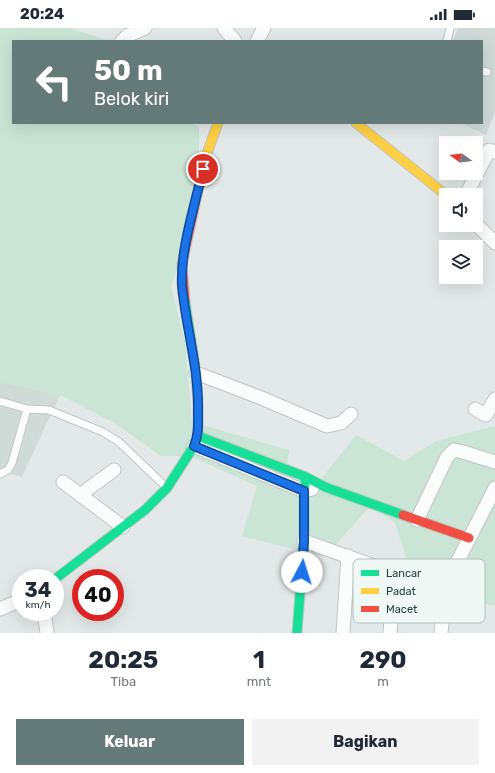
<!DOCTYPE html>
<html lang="id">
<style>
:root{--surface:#fff;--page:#f2f2f3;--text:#1f2937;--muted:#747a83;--accent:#647a78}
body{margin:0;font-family:Rubik,sans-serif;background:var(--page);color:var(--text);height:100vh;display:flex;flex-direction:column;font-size:15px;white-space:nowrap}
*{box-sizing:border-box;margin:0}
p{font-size:13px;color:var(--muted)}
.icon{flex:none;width:22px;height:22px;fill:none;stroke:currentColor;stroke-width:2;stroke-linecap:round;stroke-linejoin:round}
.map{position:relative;height:605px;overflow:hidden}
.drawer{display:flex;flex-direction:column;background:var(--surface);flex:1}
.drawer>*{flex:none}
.top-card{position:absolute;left:12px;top:12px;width:471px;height:84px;border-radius:0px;box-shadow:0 4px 16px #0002;background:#647a78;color:#fff;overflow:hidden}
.needle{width:26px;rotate:285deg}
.tools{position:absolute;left:439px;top:108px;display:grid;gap:8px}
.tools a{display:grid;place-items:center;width:44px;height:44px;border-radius:0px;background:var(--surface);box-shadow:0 4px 16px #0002;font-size:20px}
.speed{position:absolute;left:12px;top:541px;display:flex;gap:8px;font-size:20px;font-weight:700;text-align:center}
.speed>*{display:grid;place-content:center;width:52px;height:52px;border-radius:50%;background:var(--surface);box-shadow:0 4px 16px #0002;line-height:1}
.speed small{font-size:10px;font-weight:400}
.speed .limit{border:6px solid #d22;background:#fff;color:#111}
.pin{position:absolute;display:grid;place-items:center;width:34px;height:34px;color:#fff;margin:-17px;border:2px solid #fff;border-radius:50%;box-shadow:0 1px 4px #0007}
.me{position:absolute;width:44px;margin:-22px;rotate:5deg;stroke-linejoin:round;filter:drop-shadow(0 0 3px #0008)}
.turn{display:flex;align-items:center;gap:14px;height:84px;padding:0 16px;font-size:18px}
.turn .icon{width:52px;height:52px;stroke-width:2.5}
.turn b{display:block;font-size:28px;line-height:34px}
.eta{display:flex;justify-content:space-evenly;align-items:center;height:68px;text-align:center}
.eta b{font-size:24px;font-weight:700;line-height:28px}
.cta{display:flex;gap:8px;margin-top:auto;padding:8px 16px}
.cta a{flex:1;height:46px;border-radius:0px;background:var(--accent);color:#fff;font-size:16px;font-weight:700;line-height:46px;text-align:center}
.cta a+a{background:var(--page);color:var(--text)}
.status{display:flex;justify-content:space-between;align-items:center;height:28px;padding:0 20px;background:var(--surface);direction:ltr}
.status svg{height:11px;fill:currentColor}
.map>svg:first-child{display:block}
</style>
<div class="status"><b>20:24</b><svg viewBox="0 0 49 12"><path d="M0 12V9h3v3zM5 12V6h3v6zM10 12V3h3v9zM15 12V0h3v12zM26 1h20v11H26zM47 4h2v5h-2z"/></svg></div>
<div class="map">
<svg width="495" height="605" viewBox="0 0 495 605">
<rect width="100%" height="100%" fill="#e3e9e8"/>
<path fill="#d0dbd8" d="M458,0h37v84l-9,23 -26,-12h22v-82h-29z
M0,354l60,13 -38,82 -22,-6z"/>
<path fill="#cae4d6" d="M0,0h69l41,13h-97v82h178l8,3v80l-28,81 14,54 7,81 97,28 -4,34 21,14 50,-63 48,26 32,-20 59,-15v180l-101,-27 14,-16 -13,-40 -25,-17 -45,51 -83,-21 15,-50 -67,-30h-29l-48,-34 -53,-27 -60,-13z"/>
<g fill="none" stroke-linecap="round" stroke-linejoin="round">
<defs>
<path id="lane" d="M447,13l3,-13
M482,43l5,1
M0,373l27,8 22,1 54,22 16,10 48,46
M0,446l8,-4 4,-7 15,-54"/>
<path id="street" d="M224,0l11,13
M122,13l5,-5 18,-8
M257,13l7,-13
M466,167l23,-45 6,2
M476,196l19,19
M196,345l63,24 68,29 14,-3 10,-9
M475,381l11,6 9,-16
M194,418l110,45 8,-2
M63,454l60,45
M80,467l34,-25
M417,492l30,-63 7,-7 9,2 32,10
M304,513l90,32 52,11 -5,49
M446,556l49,-96
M0,581l21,-9
M44,584l3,21
M343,605l5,-77
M390,605l4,-60"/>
<path id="fast" d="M198,408l108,41 19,10 78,28
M55,551l90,-69 22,-22 27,-42 4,-10v-32l-2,-31 -11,-72
M297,605l7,-92v-50l2,-14"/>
<path id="slow" d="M356,95l90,72
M201,149l5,-21 12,-33"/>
<path id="jam" d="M185,273l-3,-37 19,-87
M403,487l66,23"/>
</defs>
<use href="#lane" stroke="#c0c6c5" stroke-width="9"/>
<use href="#street" stroke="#c0c6c5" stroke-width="15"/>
<use href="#fast" stroke="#bec7c5" stroke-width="11"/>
<use href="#slow" stroke="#bec7c5" stroke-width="11"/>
<use href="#jam" stroke="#bec7c5" stroke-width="11"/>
<use href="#lane" stroke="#fbfcfc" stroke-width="7"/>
<use href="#street" stroke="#fbfcfc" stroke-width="13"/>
<use href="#fast" stroke="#16e098" stroke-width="9"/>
<use href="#slow" stroke="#ffcf43" stroke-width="9"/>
<use href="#jam" stroke="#f24e42" stroke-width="9"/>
</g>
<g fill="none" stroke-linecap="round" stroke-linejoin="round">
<defs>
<path id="route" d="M203,141c-8,36 -23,81 -21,117 4,42 17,82 16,125 0,13 1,23 -4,35l110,45v50l-2,31"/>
</defs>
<use href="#route" stroke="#114b97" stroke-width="10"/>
<use href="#route" stroke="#1a73e8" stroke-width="7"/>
</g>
<rect x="353" y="531" width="132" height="64" rx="6" fill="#f0f8f6" stroke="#b1c0be" stroke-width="1"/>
<rect x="361" y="542" width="18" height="6" fill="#16e098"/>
<rect x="361" y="560" width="18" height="6" fill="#ffcf43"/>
<rect x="361" y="578" width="18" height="6" fill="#f24e42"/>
<g font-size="11" fill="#1f3e3b">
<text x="386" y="549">Lancar</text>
<text x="386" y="567">Padat</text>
<text x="386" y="585">Macet</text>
</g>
</svg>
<div class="tools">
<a><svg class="needle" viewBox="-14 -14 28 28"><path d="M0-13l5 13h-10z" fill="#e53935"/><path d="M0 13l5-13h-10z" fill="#747a83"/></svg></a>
<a><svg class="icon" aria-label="sound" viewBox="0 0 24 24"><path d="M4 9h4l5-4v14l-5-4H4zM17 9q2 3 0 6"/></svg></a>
<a><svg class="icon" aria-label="layers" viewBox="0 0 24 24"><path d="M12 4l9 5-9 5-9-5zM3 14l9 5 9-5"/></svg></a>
</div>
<div class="speed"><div>34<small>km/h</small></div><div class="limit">40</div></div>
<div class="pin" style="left:203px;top:141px;background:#d93025"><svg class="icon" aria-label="arrive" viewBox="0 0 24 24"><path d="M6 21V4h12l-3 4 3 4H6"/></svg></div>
<svg class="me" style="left:302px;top:544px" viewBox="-20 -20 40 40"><circle r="19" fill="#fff"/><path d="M0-13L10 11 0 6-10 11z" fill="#1a73e8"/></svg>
<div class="top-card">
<div class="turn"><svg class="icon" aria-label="left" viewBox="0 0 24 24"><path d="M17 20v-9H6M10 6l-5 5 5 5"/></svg><div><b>50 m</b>Belok kiri</div></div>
</div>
</div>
<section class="drawer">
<div class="eta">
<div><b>20:25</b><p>Tiba</p></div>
<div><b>1</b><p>mnt</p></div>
<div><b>290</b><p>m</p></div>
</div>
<div class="cta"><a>Keluar</a><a>Bagikan</a></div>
</section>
